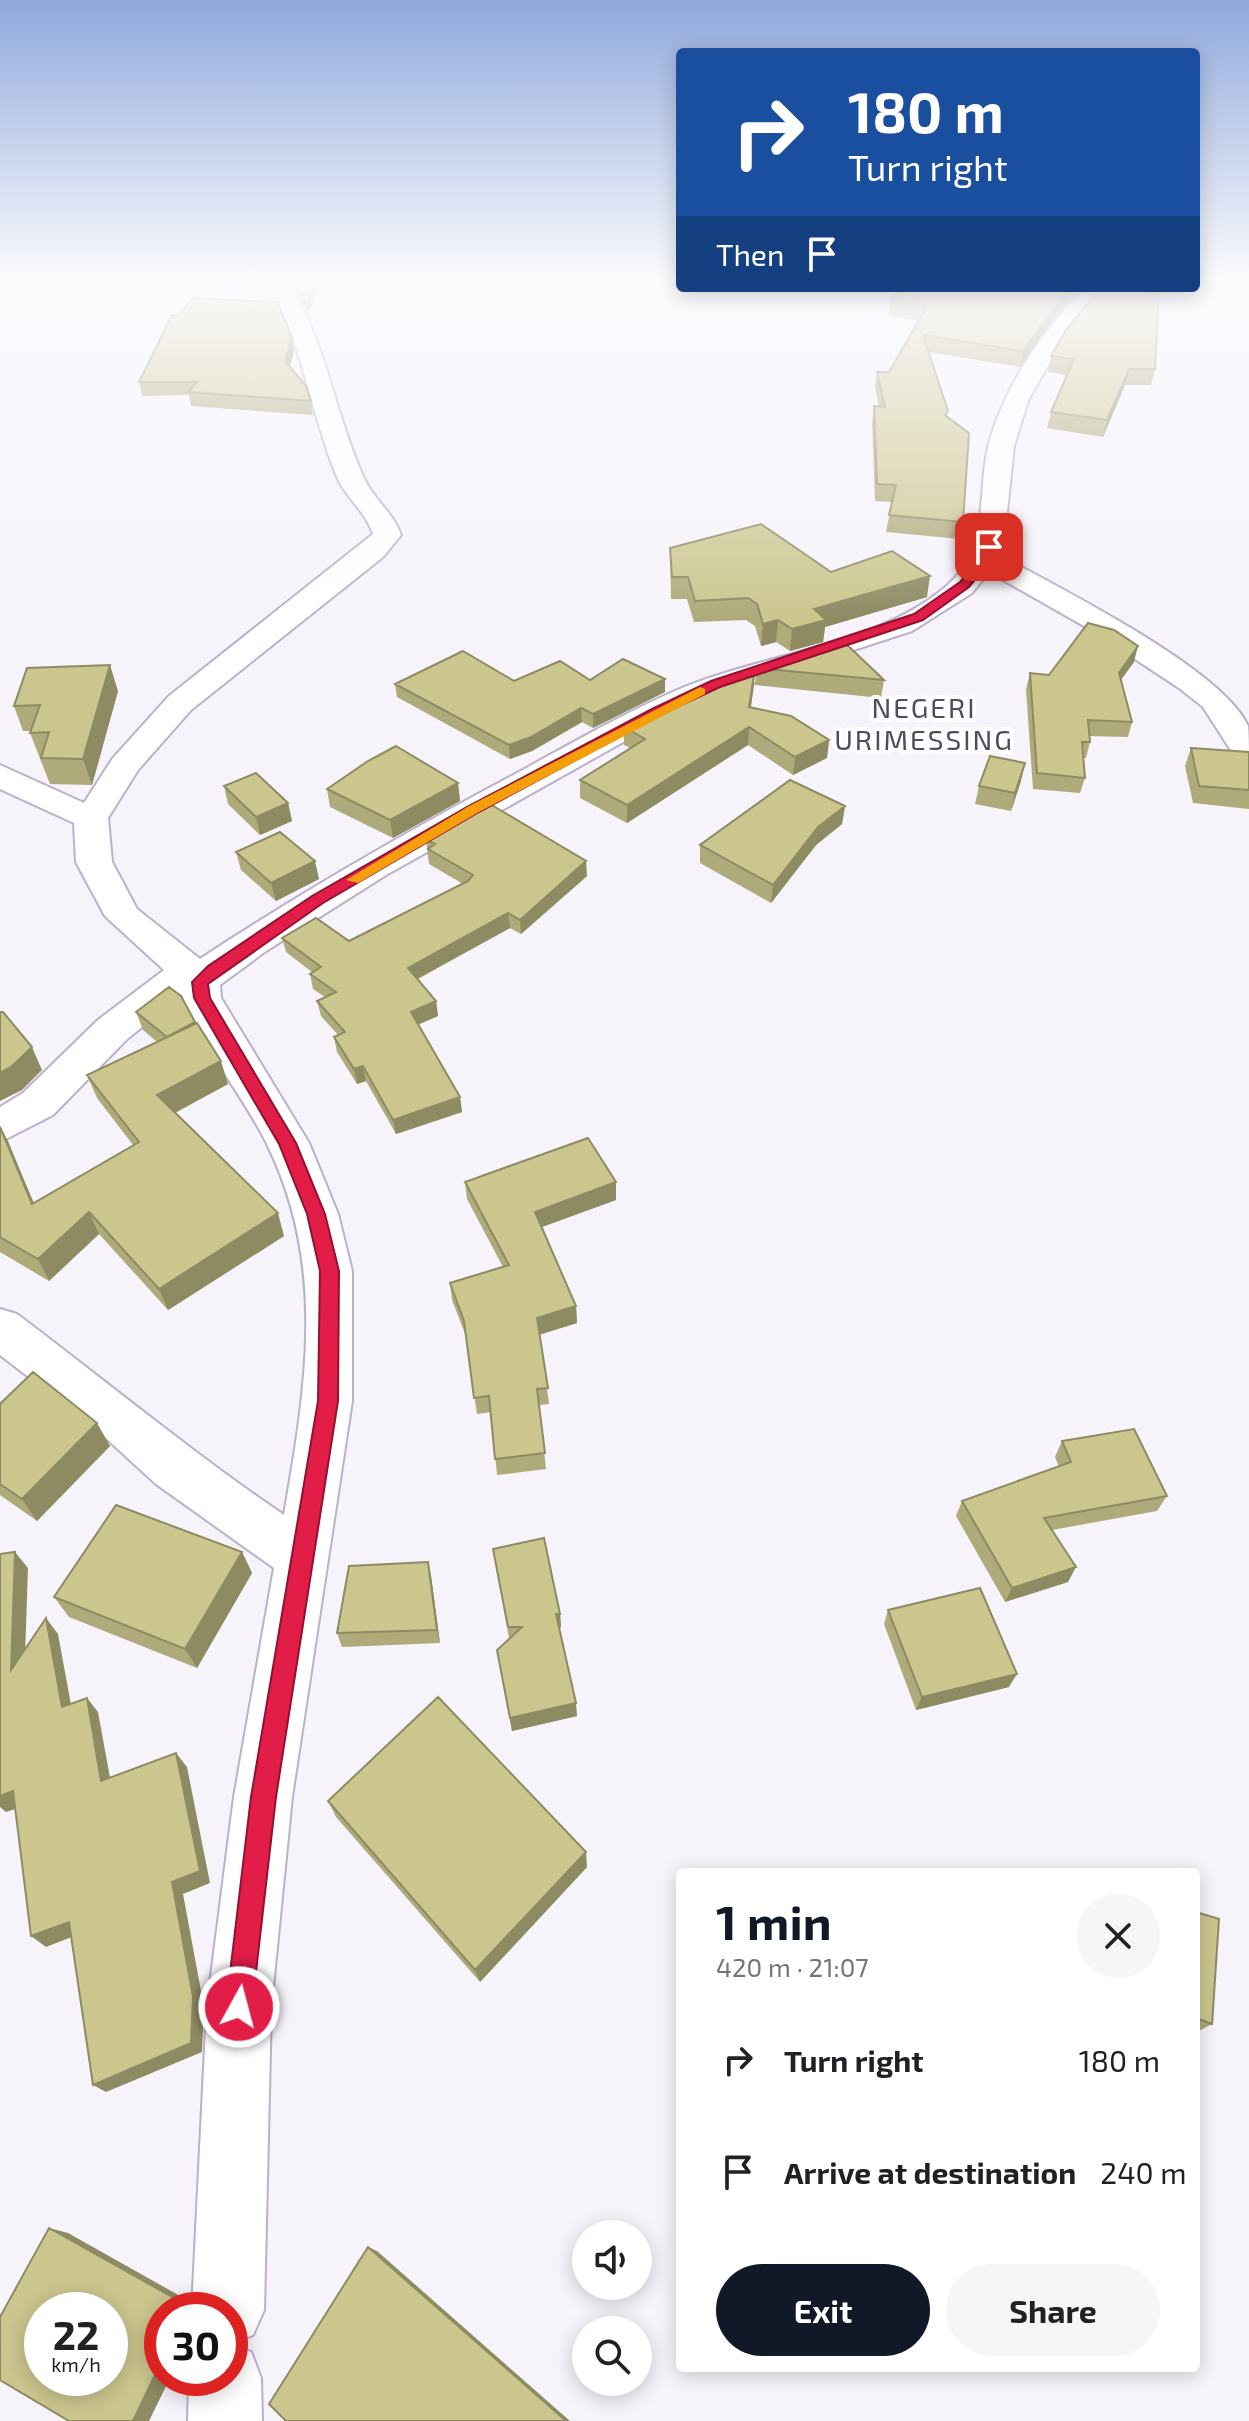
<!DOCTYPE html>
<meta charset="utf-8">
<style>
:root{--surface:#fff;--page:#f6f6f6;--text:#202124;--muted:#757577;--accent:#111827}
body{margin:0;font-family:"Exo 2",sans-serif;background:var(--page);color:var(--text);height:100vh;display:flex;flex-direction:column;font-size:30px;white-space:nowrap}
*{box-sizing:border-box;margin:0}
p{font-size:26px;color:var(--muted)}
.icon{flex:none;width:44px;height:44px;fill:none;stroke:currentColor;stroke-width:2;stroke-linecap:round;stroke-linejoin:round}
.map{position:relative;flex:1;overflow:hidden}
.drawer{position:absolute;left:676px;top:1868px;width:524px;height:504px;display:flex;flex-direction:column;background:var(--surface);border-radius:8px;box-shadow:0 4px 20px #0003}
.drawer>*{flex:none}
.guide{position:absolute;left:676px;top:48px;width:524px;height:244px;border-radius:8px;box-shadow:0 4px 20px #0003;background:#1a4fa0;color:#fff;overflow:hidden}
.tools{position:absolute;left:572px;top:2220px;display:grid;gap:16px}
.tools a{display:grid;place-items:center;width:80px;height:80px;border-radius:50%;background:var(--surface);box-shadow:0 4px 20px #0003;font-size:40px}
.speed{position:absolute;left:24px;top:2292px;display:flex;gap:16px;font-size:40px;font-weight:700;text-align:center}
.speed>*{display:grid;place-content:center;width:104px;height:104px;border-radius:50%;background:var(--surface);box-shadow:0 4px 20px #0003;line-height:1}
.speed small{font-size:20px;font-weight:400}
.speed .limit{border:12px solid #d22;background:#fff;color:#111}
.pin{position:absolute;display:grid;place-items:center;width:68px;height:68px;color:#fff;margin:-34px;border-radius:16px;box-shadow:0 4px 12px #0006}
.me{position:absolute;width:88px;margin:-44px;rotate:7deg;stroke-linejoin:round;filter:drop-shadow(0 0 6px #0008)}
.turn{display:flex;align-items:center;gap:28px;height:168px;padding:0 40px;font-size:36px}
.turn .icon{width:104px;height:104px;stroke-width:2.5}
.turn b{display:block;font-size:56px;line-height:68px}
.then{display:flex;align-items:center;height:76px;padding:0 40px;background:#0003;gap:16px;font-size:30px}
.round{display:grid;place-items:center;flex:none;width:84px;height:84px;border-radius:42px;background:var(--page)}
.summary{display:flex;align-items:center;justify-content:space-between;height:136px;padding:0 40px}
h1{font-size:48px;font-weight:700;line-height:60px;color:var(--accent)}
.primary-button{display:flex;gap:16px;margin-top:auto;padding:16px 40px}
.primary-button a{flex:1;height:92px;border-radius:48px;background:var(--accent);color:#fff;font-size:32px;font-weight:700;line-height:92px;text-align:center}
.primary-button a+a{background:var(--page);color:var(--text)}
ul{padding:0;list-style:none}
li{display:flex;align-items:center;gap:24px;height:112px;padding:0 40px}
li div{flex:1}
li b{display:block;font-size:30px}
li em{font-style:normal}
.map>svg:first-child{display:block}
</style>
<div class="map">
<svg width="1249" height="2421" viewBox="0 0 1249 2421">
<rect width="100%" height="100%" fill="#f6f3fa"/>
<g fill="none" stroke-linecap="round" stroke-linejoin="round">
<defs>
<path id="minor" d="M267,281h20c40,61 47,132 77,197 9,21 29,34 37,57l-18,22 -192,153 -53,60 -30,48 4,44 25,47 63,50c103,-68 210,-129 319,-187 51,-28 102,-57 156,-81 85,-38 212,-45 279,-112 34,-35 24,-89 34,-132 16,-61 54,-115 97,-159h23l-48,56 -32,57 -14,45 -8,75 -8,33c60,34 224,114 250,172 1,10 1,26 1,37l-12,-3 -34,-53 -24,-19 -88,-58 -102,-58 -17,21 -60,38 -178,58 -109,52 -239,134 -120,76 -46,34 1,13 88,145 29,71 14,57v130l-60,396 -21,210 -7,303 -11,25 -21,9 19,8 10,26 1,43h-74l1,-43h41v-68h-38l15,-303 27,-210 40,-229 -118,-84 -60,-55 -96,-74v-46l17,5c89,67 174,138 267,201 22,-128 43,-249 -17,-371 -23,-47 -69,-103 -85,-149l-56,45 -73,75 -53,27v-35l23,-14 75,-73 66,-50 -59,-54 -29,-54 -2,-39 -74,-34v-24l84,38 29,-45 56,-62 204,-162c-7,-22 -27,-36 -36,-57 -27,-65 -34,-134 -70,-196z"/>
</defs>
<use href="#minor" stroke="#bbb0ce" stroke-width="4"/>
<use href="#minor" fill="#fff" fill-rule="evenodd"/>
</g>
<path fill="#afaa7a" d="M292,281h29l-13,33 -15,-29z
M1100,288h59l-6,5 2,76 -4,16h-26l-22,52 -56,-9 4,-16 16,-37 -19,-3 3,-16z
M891,299l161,22 -32,46 -91,-15 18,65 16,105 -3,17 -74,-7 6,-30 -17,-1 -3,-79 2,-16h5l-4,-18 2,-16h12l30,-51 -30,-6z
M292,338l2,13 -4,15 21,35 2,14 -122,-9 -2,-11 -47,1 -3,-14z
M670,548l161,24 96,25 -102,30 -2,15 -33,9 -14,-9 -15,4 -6,-20 -9,-6 -52,2 -7,-23h-16z
M1134,662l-13,17 11,43 -4,15 -39,-1 1,6 -4,16h-3l2,20 -5,15 -47,-4 -7,-100 4,-16 19,2z
M755,668l-4,40 78,32 -2,18 -34,17 -45,-30 -121,78 -47,-25v-18l50,-32 -6,-3v-18z
M756,668l128,12 -3,18 -126,-13z
M665,679v13l-72,36 -11,-6 -50,29 -22,8 -113,-62 -2,-13z
M118,691l-26,94 -42,-1 -20,-51 1,-2h-8l-9,-25z
M1191,748l58,4v57l-56,-6 -8,-37z
M1021,781l-10,30 -36,-7 4,-18z
M458,783l2,18 -67,37 -63,-31 -3,-18z
M224,786l64,17 4,18 -32,14 -32,-31z
M845,806l-3,18 -26,21 -45,58 -71,-40v-18z
M426,840l161,36 -66,58 -11,-6 -92,51 18,22 2,15 -20,8 42,73 2,15 -66,22 -30,-53 -9,3 -20,-32 -3,-15 4,-2 -17,-19 -4,-15 8,-4 -12,-8 -3,-15 2,-2 -26,-20 -4,-14 67,3 114,-57 -34,-20z
M236,852l83,27 -43,22 -35,-31z
M136,1012l59,11 33,61 -53,29 109,123 -116,74 -69,-76 -50,47 -49,-29v-126l34,77 99,-58 -36,-47 -10,-23 70,-33 -14,-12z
M465,1182l151,18 -74,27 34,79 1,17 -37,11 9,70 -10,1 7,64 -49,6 -6,-63 -14,2 -11,-78 -14,-36 -2,-17 53,-16 -36,-68z
M0,1404l110,42 -73,75 -37,-26z
M1062,1441l105,55 -10,15 -105,19 16,52 -63,20 -49,-86 6,-15 97,-34 -4,-10z
M493,1549l67,65 1,13 -2,1 18,88 -65,15 -15,-81 12,-12z
M242,1552l10,21 -55,95 -128,-51 -15,-20z
M431,1576l9,67 -98,4 -5,-14z
M888,1610l121,77 -93,23 -32,-86z
M328,1801l259,66 -107,115 -144,-165z
M1196,1912l16,112 -13,7 -3,-1z"/>
<path fill="#8e8b63" d="M317,281h4l-13,33 -1,-8z
M1071,288h10l-29,33 -32,46 3,-16 32,-45z
M1144,288h15l-22,17 4,-15z
M292,338l2,13 -6,23 -3,-13z
M1129,369l-4,16 -22,52 4,-17z
M930,576l-3,21 -102,30 -2,15 -33,9 2,-22 22,-20z
M778,620l-2,22 -15,4 2,-22z
M1138,646l-4,16 -19,26 4,-15z
M110,665l8,26 -26,94 -9,-26z
M755,668l-1,18 -6,39 1,-18z
M665,679v13l-72,36v-14z
M581,708l1,14 -50,29 -22,8 -1,-14z
M749,727l-1,18 -121,78v-18z
M829,740l-2,18 -34,17 2,-18z
M1025,763l-4,18 -10,30 4,-18z
M458,783l2,18 -67,37 -3,-18z
M288,803l4,18 -32,14 -4,-18z
M845,806l-3,18 -26,21 -45,58 2,-18 45,-58z
M315,861l4,18 -43,22 -5,-18z
M586,861l1,15 -66,58 -1,-14z
M508,913l2,15 -99,54 -3,-14z
M436,1001l2,15 -25,11 -2,-15z
M32,1047l10,23 -20,20 -22,11v-28z
M221,1061l7,23 -63,34 -8,-23z
M363,1066l3,15 -9,3 -3,-15z
M460,1097l2,15 -66,22 -3,-14z
M0,1126l8,15 35,85 -11,-22z
M616,1182v18l-80,29 -1,-17z
M89,1212l10,22 -50,47 -11,-22z
M278,1213l6,23 -116,74 -9,-21z
M576,1306l1,17 -38,12 -2,-17z
M97,1423l13,23 -73,75 -15,-22z
M15,1552l13,16 -4,117 -13,-15z
M242,1552l10,21 -55,95 -12,-19z
M428,1562l3,14 9,67 -3,-13z
M1076,1567l-8,15 -63,20 7,-14z
M556,1614h4l1,13 -3,1z
M46,1618l12,16 16,87 -12,-14z
M1017,1674l-8,13 -93,23 6,-13z
M87,1698l11,14 15,82 -12,-13z
M576,1703l1,13 -65,15 -2,-13z
M176,1753l11,14 23,116 -27,11 21,113 -2,45 -96,40 -13,-7 79,-203z
M13,1791l14,14 -21,7 -6,-5v-11z
M586,1852l1,15 -107,115 -5,-12z
M69,1922l13,11 -36,14 -15,-11z
M49,2228l19,5 121,68 1,9h-16z
M368,2247l9,4 193,170h-4z
M162,2360v18h8l-21,43h-16z"/>
<path fill="#cbc68e" stroke="#8e8b63" stroke-width="2" fill-rule="evenodd" d="M293,281h24l-10,25z
M904,288h167l-16,18 -32,45 -100,-16 25,76 -3,4 24,18 -6,89 -74,-7 7,-30 -19,-1 -3,-78 11,1 -8,-35h12l38,-66 -36,-7z
M1100,288h44l-3,2 18,4 -4,75h-26l-22,51 -56,-8 23,-53 -23,-3 15,-26z
M193,298l85,4 14,36 -7,23 21,25 5,15 -123,-9 9,-10h-58l33,-67h7z
M761,524l70,48 61,-21 38,25 -116,33 12,11 -34,9 -14,-9 -15,4 -6,-20 -9,-6 -53,3 -7,-24h-16l-2,-29z
M1088,623l26,7 24,16 -19,27 13,49 -44,-2 2,22h-8l3,36 -48,-5 -7,-100 19,2z
M842,640l42,40 -128,-12z
M463,651l51,30 46,-20 30,19 33,-21 42,20 -72,35 -12,-6 -50,29 -22,8 -114,-61z
M110,665l-27,94 -42,-1 8,-26 -19,1 10,-28 -26,1 13,-38z
M755,668l-6,39 42,9 38,24 -34,17 -46,-30 -122,78 -47,-25 65,-41 -21,-12z
M396,746l62,37 -68,37 -63,-31 41,-28z
M1191,748l58,4v38l-50,-4z
M990,756l35,7 -10,30 -36,-7z
M256,773l32,30 -32,14 -32,-31z
M790,780l55,26 -27,21 -45,58 -73,-40z
M490,804l96,57 -66,59 -12,-7 -100,55 28,33 -25,11 49,85 -67,23 -30,-54 -9,3 -20,-32 11,-5 -28,-31 19,-9 -26,-18 11,-7 -39,-29 34,-20 33,23 119,-60 5,-6 -45,-26 7,-5 -9,-4z
M280,832l35,29 -44,22 -35,-31z
M169,987l12,9 14,26 -28,15 -31,-25z
M0,1012h3l29,35 -21,20 -11,6z
M197,1023l24,38 -64,34 121,118 -119,76 -70,-77 -51,47 -38,-22v-110l32,77 107,-62 -52,-67z
M588,1138l28,44 -81,30 41,94 -39,12 11,70 -11,1 8,64 -50,6 -6,-63 -15,2 -10,-77 -14,-38 59,-18 -44,-83z
M33,1372l64,51 -75,76 -22,-15v-80z
M1134,1429l33,67 -123,22 32,49 -64,21 -50,-87 109,-39 -9,-21z
M116,1505l126,47 -57,97 -131,-52z
M544,1538l16,76h-4l20,89 -66,15 -13,-68 25,-23h-14l-15,-78z
M15,1552l-4,118 35,-52 16,89 25,-9 14,83 75,-28 24,118 -28,11 21,115 -2,46 -98,42 -24,-163 -38,14 -18,-145 -13,5v-242z
M428,1562l9,68 -100,3 12,-67z
M980,1588l37,86 -95,23 -34,-87z
M438,1697l148,155 -111,118 -147,-169z
M1196,1912l23,7 -7,105 -16,-6z
M49,2228l125,70v12h2h-14v50l-29,61h-64l-69,-41v-63zM42,2310h68v68h-68z
M368,2247l198,174h-280l-17,-17z"/>
<linearGradient id="sky" x2="0" y2="1"><stop stop-color="#8fa9dc"/><stop offset="0.45" stop-color="#fbfafd"/><stop offset="1" stop-color="#fbfafd" stop-opacity="0"/></linearGradient>
<rect width="1249" height="620" fill="url(#sky)"/>
<path fill="#e11d48" stroke="#92132f" stroke-width="2" d="M989,544l6,3 -3,12 -23,28 -46,33 -203,67 -58,27 -183,98 -156,91 -115,81 2,14 86,145 29,71 14,57 -1,130 -62,396 -24,210 -4,9 -9,4 -9,-4 -4,-9 25,-210 67,-396 2,-130 -13,-57 -28,-70 -85,-146 -2,-16 16,-16 104,-70 157,-90 183,-97 59,-28 203,-67 46,-32z"/>
<path fill="#f59e0b" d="M700,687l5,2v5l-226,118 -121,71 -12,-3 123,-74z"/>
<g text-anchor="middle" stroke-width="8" stroke-linejoin="round" paint-order="stroke">
<g font-size="28" letter-spacing="2" fill="#524963" stroke="#fff">
<text x="924" y="718">NEGERI<tspan x="924" dy="32">URIMESSING</tspan></text>
</g>
</g>
</svg>
<div class="tools">
<a><svg class="icon" aria-label="sound" viewBox="0 0 24 24"><path d="M4 9h4l5-4v14l-5-4H4zM17 9q2 3 0 6"/></svg></a>
<a><svg class="icon" aria-label="search" viewBox="0 0 24 24"><circle cx="10" cy="10" r="6"/><path d="M15 15l6 6"/></svg></a>
</div>
<div class="speed"><div>22<small>km/h</small></div><div class="limit">30</div></div>
<div class="pin" style="left:989px;top:547px;background:#d93025"><svg class="icon" aria-label="arrive" viewBox="0 0 24 24"><path d="M6 21V4h12l-3 4 3 4H6"/></svg></div>
<svg class="me" style="left:239px;top:2007px" viewBox="-20 -20 40 40"><circle r="17" fill="#e11d48" stroke="#fff" stroke-width="3"/><path d="M0-11L8 9 0 5-8 9z" fill="#fff"/></svg>
<div class="guide">
<div class="turn"><svg class="icon" aria-label="right" viewBox="0 0 24 24"><path d="M7 20v-9h11M14 6l5 5-5 5"/></svg><div><b>180 m</b>Turn right</div></div>
<div class="then">Then<svg class="icon" aria-label="arrive" viewBox="0 0 24 24"><path d="M6 21V4h12l-3 4 3 4H6"/></svg></div>
</div>
<section class="drawer">
<div class="summary"><div><h1>1 min</h1><p>420 m · 21:07</p></div><a class="round"><svg class="icon" aria-label="close" viewBox="0 0 24 24"><path d="M6 6l12 12M18 6L6 18"/></svg></a></div>
<ul>
<li><svg class="icon" aria-label="right" viewBox="0 0 24 24"><path d="M7 20v-9h11M14 6l5 5-5 5"/></svg><div><b>Turn right</b></div><em>180 m</em></li>
<li><svg class="icon" aria-label="arrive" viewBox="0 0 24 24"><path d="M6 21V4h12l-3 4 3 4H6"/></svg><div><b>Arrive at destination</b></div><em>240 m</em></li>
</ul>
<div class="primary-button"><a>Exit</a><a>Share</a></div>
</section>
</div>
